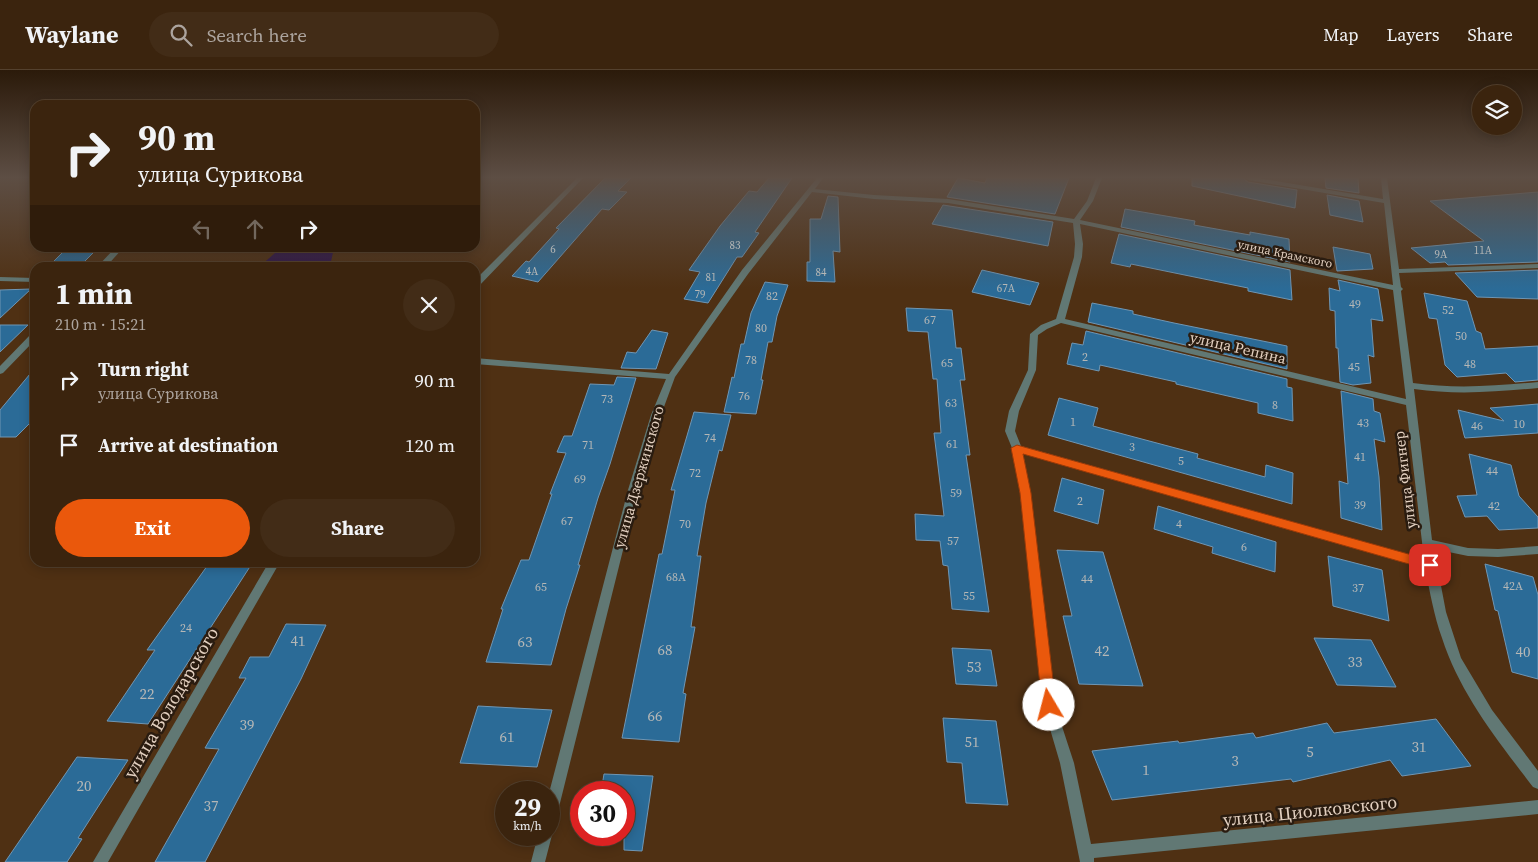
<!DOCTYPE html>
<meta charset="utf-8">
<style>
:root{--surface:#3b240e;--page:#422c17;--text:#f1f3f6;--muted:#aca49e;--line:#54412e;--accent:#ea580c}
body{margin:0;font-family:"Source Serif 4",serif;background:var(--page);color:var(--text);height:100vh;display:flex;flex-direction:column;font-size:19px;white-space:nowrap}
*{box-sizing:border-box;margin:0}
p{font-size:16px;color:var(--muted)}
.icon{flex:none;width:28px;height:28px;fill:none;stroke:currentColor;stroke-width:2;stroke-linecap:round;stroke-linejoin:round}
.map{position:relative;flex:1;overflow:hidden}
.panel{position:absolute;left:30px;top:192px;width:450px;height:305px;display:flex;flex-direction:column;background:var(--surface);border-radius:15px;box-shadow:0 2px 12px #0003,0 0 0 1px var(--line)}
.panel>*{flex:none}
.hud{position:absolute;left:30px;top:30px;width:450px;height:152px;border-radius:15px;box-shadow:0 2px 12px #0003,0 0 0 1px var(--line);background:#3b240e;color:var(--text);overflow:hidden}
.tools{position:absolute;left:1472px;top:15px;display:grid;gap:10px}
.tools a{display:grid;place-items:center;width:50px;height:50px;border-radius:50%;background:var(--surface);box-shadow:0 2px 12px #0003,0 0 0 1px var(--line);font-size:25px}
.speed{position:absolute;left:495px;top:711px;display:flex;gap:10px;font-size:25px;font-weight:700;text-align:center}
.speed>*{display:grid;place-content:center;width:65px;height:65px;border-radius:50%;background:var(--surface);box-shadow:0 2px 12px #0003,0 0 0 1px var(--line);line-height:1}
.speed small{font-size:12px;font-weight:400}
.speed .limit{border:8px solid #d22;background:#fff;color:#111}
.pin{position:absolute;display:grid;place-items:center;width:42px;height:42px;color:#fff;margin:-21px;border-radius:10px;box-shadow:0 2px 8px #0006}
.me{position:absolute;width:55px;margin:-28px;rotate:352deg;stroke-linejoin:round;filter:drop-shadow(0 0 4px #0008)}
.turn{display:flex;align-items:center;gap:18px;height:105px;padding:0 25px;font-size:22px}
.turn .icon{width:65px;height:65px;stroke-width:2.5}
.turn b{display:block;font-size:35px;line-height:42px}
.lanes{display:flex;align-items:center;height:48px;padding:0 25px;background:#0003;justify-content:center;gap:25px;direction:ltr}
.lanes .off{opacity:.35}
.round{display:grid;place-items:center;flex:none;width:52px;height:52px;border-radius:26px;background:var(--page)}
.headline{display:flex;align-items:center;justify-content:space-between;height:85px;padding:0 25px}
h1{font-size:30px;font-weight:700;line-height:38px}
.primary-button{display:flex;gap:10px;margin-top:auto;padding:10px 25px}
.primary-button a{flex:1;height:58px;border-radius:30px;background:var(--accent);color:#fff;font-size:20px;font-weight:700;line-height:58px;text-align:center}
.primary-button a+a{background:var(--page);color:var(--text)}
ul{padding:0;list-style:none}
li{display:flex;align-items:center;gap:15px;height:65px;padding:0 25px}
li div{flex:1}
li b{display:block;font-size:19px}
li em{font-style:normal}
header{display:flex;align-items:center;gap:30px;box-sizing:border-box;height:70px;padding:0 25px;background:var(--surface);border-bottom:1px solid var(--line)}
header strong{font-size:24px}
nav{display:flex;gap:28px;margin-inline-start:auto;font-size:18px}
.search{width:350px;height:45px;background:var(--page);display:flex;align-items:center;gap:12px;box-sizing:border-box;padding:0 18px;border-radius:28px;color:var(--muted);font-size:19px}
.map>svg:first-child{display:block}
</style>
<header>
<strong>Waylane</strong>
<div class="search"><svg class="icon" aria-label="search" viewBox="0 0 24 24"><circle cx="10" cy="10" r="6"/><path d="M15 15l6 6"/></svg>Search here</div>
<nav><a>Map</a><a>Layers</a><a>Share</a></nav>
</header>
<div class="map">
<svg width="1538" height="792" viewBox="0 0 1538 792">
<rect width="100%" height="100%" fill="#4f3013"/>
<path fill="#2e154a" d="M292,178c15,-1 28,2 42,0l-4,18 2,1h-73l16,-14z"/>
<path fill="#2b6b97" stroke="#6f96b4" d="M605,108h26l-13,13 9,1 -18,18 -7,-1 -64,73 -26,-6 14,-15 3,1 30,-33 -3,-1z
M769,108h23l-37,54 4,1 -17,24h-5l-29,46 -24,-4 16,-27 -11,-2 31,-44 29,-35 8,1z
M958,108l27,5 2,-5h82l-14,36 -108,-17z
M1192,108h51l5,4 49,8 -2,18 -103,-22z
M1325,108h33l1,15 -33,-5z
M1538,122v70l-90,3 -3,-3 -15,1 -19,-15 73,-7 -54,-40z
M1327,125l32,6 4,21 -33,-7z
M828,126l10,1 2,55 -7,-1 2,31 -28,-1v-19h3v-43h11z
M943,135l110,17 -5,24 -116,-22z
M1125,139l70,12 -1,4 56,10v-3l39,7 1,23 -169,-35z
M1119,164l171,36 2,30 -44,-9v-3l-117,-24 -1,3 -19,-4z
M1333,177l37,7 3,15 -36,2z
M67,178h31l-20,20h-31z
M982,200l57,13 -9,22 -58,-13z
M1538,200v29l-61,-2 -22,-24z
M1338,210l40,9 5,32 -12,-2 3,38 -6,-2 3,28 -18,2 -13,-3 -2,-34h-2l-1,-37 -5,-1 -1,-22 11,3z
M765,212l23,3 -11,31 -5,26h-4l-7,38h2l-7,34 -32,-2 8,-35 2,1 7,-34h3l7,-31z
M31,219l-31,29v-28z
M1424,223l43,8 9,30 5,2 4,16 53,-3v34l-23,2 -9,-9 -49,4 -12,-12 -8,-46 -8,-1z
M1092,233l41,8v3l41,9 113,23v23l-199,-47z
M906,238l46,2 4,38h5l4,32h-5l10,75h-4l23,157 -37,-3 -4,-43 -5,-1 -3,-24 -24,-1 -1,-26 29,2 -10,-83h7l-4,-54h-4l-5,-47 -20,-1z
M0,255h28l-28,27z
M652,260l16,3 -12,36 -35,-1 6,-16 9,1z
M1086,261l201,48v8l5,1 1,33 -35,-8v-10l-82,-19v-2l-76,-17 -1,6 -32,-7 5,-21 11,2z
M35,298v50l-19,19h-16v-27z
M617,307l19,1 -26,86 -12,34 -20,67h2l-14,44 -15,56 -65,-3 17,-53h-2l20,-49h8l23,-66h-2l16,-41 -9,-1 7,-16h8l18,-52 24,1z
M1341,321l32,8 1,12 6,2 5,29 -11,-3 5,38 3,53 -41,-12 -2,-37 9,3z
M1059,328l39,10 -5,18 105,28 -1,4 68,19 1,-12 27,8 -1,31 -244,-69z
M1538,334v29l-73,5 -1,-3 -6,-25 46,11 -14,-13z
M694,342l37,3 -9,36 -3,-1 -13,53 -9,53h4l-10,71h4l-12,66 3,1 -7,48 -57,-4 37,-184h3l13,-64h-4z
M1469,384l42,11 8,31 19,21v11l-39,2 -12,-14 -22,1 -8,-21 20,-1z
M1062,408l42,12 -6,34 -44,-13z
M1158,436l118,36 -1,30 -63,-19 1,-6 -59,-18z
M1057,480l46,2 40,134 -64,-2 -16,-68h9z
M1328,486l54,14 7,51 -56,-15z
M210,492h43l-105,162 -41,-3 48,-71h-8z
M1485,494l48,13 5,18v84l-26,-7 -14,-61 -3,-1z
M286,554l40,1 -25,54 -96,183h-50l64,-113 -14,-1 41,-70h-7l11,-21h19z
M1314,568l57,2 25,47 -59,-2z
M952,578l39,2 6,36 -41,-2z
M478,636l74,4 -15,57 -77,-4z
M943,648l53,3 12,84 -42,-2 -4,-40 -15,-1z
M1436,649l35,47 -69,10 -12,-16 -97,22 -2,-3 -179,21 -20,-49 86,-10 1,2 74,-10 3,5 71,-15 7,10z
M77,687l51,3 -50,78 4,1 -15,23h-62z
M604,704l49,2 -11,75 -18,-1v-58h-23z"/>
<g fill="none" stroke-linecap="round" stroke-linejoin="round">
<path fill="#617874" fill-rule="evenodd" d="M577,108h6l-105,109h-3v-7z
M817,108h6l-8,11 59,6 74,4 126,20 13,-18 9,-23h6l-9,23 -13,19 313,65 -9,-82 -136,-23 -3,-2h13l125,21 -2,-21h6l12,91 139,-5v4l-139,5 2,14 2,2 -2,2 12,92c42,6 83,3 125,-1v6c-42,4 -83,7 -124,1l18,151 36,8 30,1 40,-3v8l-40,3 -30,-1 -34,-7 12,63 15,46 31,52 46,61v18l-5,-2c-35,-46 -73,-93 -91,-149 -8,-22 -12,-46 -17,-70l-402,-115 7,40 25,212 19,58 17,81 447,-44v14l-444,44v4h-14l-20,-99 -17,-58 -23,-212 -8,-45 -7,-17 4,-20 19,-41 2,-36 11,-9 15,-6 18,-62 1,-13 -2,-21 -125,-20 -74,-4 -62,-7 -64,82 -73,103 -14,38 -23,75 -82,329 -2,5 -5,2v-33l79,-303 23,-75 15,-36 -191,-15v-6l194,16 73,-104zM1080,154l313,66 13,109 -341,-80 17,-62 1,-13zM1061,253l345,82 18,154 -403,-113 -6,-15 4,-20 17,-41 2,-35 9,-6z
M115,178h8l-18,20h-9z
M0,207l35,1v4l-35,-1z
M35,262v8l-32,33 -3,1v-8l32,-33z
M269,492h11l-172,300h-15z
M549,759l3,6 -7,27h-14l7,-27h11z"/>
</g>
<linearGradient id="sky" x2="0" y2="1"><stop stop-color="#2b1a0a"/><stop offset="0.49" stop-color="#5d4e44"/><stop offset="1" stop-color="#5d4e44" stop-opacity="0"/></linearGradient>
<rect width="1538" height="219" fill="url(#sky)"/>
<path fill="#ea580c" stroke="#983908" d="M1017,375l413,115 4,2 2,3 -2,4 -4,1 -407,-116 8,39 25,212 -2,5 -5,2 -5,-2 -2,-5 -22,-212 -9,-45z"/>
<g text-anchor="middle" stroke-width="5" stroke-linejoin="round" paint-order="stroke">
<g font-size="11" fill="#b5b7b6">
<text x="735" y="179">83</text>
<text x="553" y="183">6</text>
<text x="1483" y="184">11А</text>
<text x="1441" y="188">9А</text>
<text x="532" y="205">4А</text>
<text x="821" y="206">84</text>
<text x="711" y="211">81</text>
<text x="1006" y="222">67А</text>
<text x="700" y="228">79</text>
</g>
<g font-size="12" fill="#e3d0c0" stroke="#2a1c10">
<text transform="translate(1285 184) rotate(12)" y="4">улица Крамского</text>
</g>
<g font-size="12" fill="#b5b7b6">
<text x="772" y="230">82</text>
<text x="1355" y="238">49</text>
<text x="1448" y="244">52</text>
<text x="930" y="254">67</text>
<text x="761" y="262">80</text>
<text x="1461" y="270">50</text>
<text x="1085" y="291">2</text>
<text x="751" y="294">78</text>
<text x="947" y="297">65</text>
<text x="1470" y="298">48</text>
<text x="1354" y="301">45</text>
<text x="744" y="330">76</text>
<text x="607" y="333">73</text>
<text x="951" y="337">63</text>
<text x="1275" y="339">8</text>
<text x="1073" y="356">1</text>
<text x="1363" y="357">43</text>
<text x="1519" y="358">10</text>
<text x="1477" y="360">46</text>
<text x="710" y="372">74</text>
<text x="952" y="378">61</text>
<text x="588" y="379">71</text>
<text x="1132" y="381">3</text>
<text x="1360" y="391">41</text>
<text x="1181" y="395">5</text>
<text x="1492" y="405">44</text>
<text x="695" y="407">72</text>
<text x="580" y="413">69</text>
<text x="956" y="427">59</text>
<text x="1080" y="435">2</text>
<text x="1360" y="439">39</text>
<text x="1494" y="440">42</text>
<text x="567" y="455">67</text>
<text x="685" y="458">70</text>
<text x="1179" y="458">4</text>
<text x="953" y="475">57</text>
<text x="1244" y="481">6</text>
<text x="676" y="511">68А</text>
<text x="1087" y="513">44</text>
<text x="1513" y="520">42А</text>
<text x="541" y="521">65</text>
<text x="1358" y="522">37</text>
<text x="969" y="530">55</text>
<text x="186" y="562">24</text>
</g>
<g font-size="15" fill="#e3d0c0" stroke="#2a1c10">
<text transform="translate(1238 278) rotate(13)" y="5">улица Репина</text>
<text transform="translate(639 407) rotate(-74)" y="5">улица Дзержинского</text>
<text transform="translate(1405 410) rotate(-97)" y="5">улица Фигнер</text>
</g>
<g font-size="15" fill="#b5b7b6">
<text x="298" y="576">41</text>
<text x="525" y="577">63</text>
<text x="665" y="585">68</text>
<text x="1102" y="586">42</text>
<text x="1523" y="587">40</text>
<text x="1355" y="597">33</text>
<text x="974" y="602">53</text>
<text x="147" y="629">22</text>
<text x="655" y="651">66</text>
<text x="247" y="660">39</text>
<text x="507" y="672">61</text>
<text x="972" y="677">51</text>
<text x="1419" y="682">31</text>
<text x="1310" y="687">5</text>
<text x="1235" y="696">3</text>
<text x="1146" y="705">1</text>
<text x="84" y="721">20</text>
<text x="211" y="741">37</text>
</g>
<g font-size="18" fill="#e3d0c0" stroke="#2a1c10">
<text transform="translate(171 633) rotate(-60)" y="6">улица Володарского</text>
<text transform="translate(1310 741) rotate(-6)" y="6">улица Циолковского</text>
</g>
</g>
</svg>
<div class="tools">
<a><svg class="icon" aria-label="layers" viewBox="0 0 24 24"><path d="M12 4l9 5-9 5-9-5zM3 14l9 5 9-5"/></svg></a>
</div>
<div class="speed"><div>29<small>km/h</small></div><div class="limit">30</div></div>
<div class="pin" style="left:1430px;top:495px;background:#d93025"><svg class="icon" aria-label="arrive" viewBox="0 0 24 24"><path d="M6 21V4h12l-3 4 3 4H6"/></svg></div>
<svg class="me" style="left:1049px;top:635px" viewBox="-20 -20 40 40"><circle r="19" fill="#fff"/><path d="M0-13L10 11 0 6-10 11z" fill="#ea580c"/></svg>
<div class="hud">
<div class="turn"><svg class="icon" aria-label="right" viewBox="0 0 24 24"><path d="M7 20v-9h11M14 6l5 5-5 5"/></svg><div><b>90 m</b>улица Сурикова</div></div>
<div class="lanes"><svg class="icon off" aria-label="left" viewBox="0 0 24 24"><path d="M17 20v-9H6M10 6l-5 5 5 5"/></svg><svg class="icon off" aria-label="ahead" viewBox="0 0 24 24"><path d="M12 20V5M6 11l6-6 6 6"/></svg><svg class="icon" aria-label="right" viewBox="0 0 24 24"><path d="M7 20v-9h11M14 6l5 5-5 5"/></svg></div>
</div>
<section class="panel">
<div class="headline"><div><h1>1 min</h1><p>210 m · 15:21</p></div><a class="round"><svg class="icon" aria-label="close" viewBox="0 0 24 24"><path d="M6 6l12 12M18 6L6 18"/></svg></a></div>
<ul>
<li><svg class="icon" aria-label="right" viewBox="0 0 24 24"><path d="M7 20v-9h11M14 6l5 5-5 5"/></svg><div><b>Turn right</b><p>улица Сурикова</p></div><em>90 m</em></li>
<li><svg class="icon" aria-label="arrive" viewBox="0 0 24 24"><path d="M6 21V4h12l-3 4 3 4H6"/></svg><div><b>Arrive at destination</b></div><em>120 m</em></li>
</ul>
<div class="primary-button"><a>Exit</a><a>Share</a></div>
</section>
</div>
